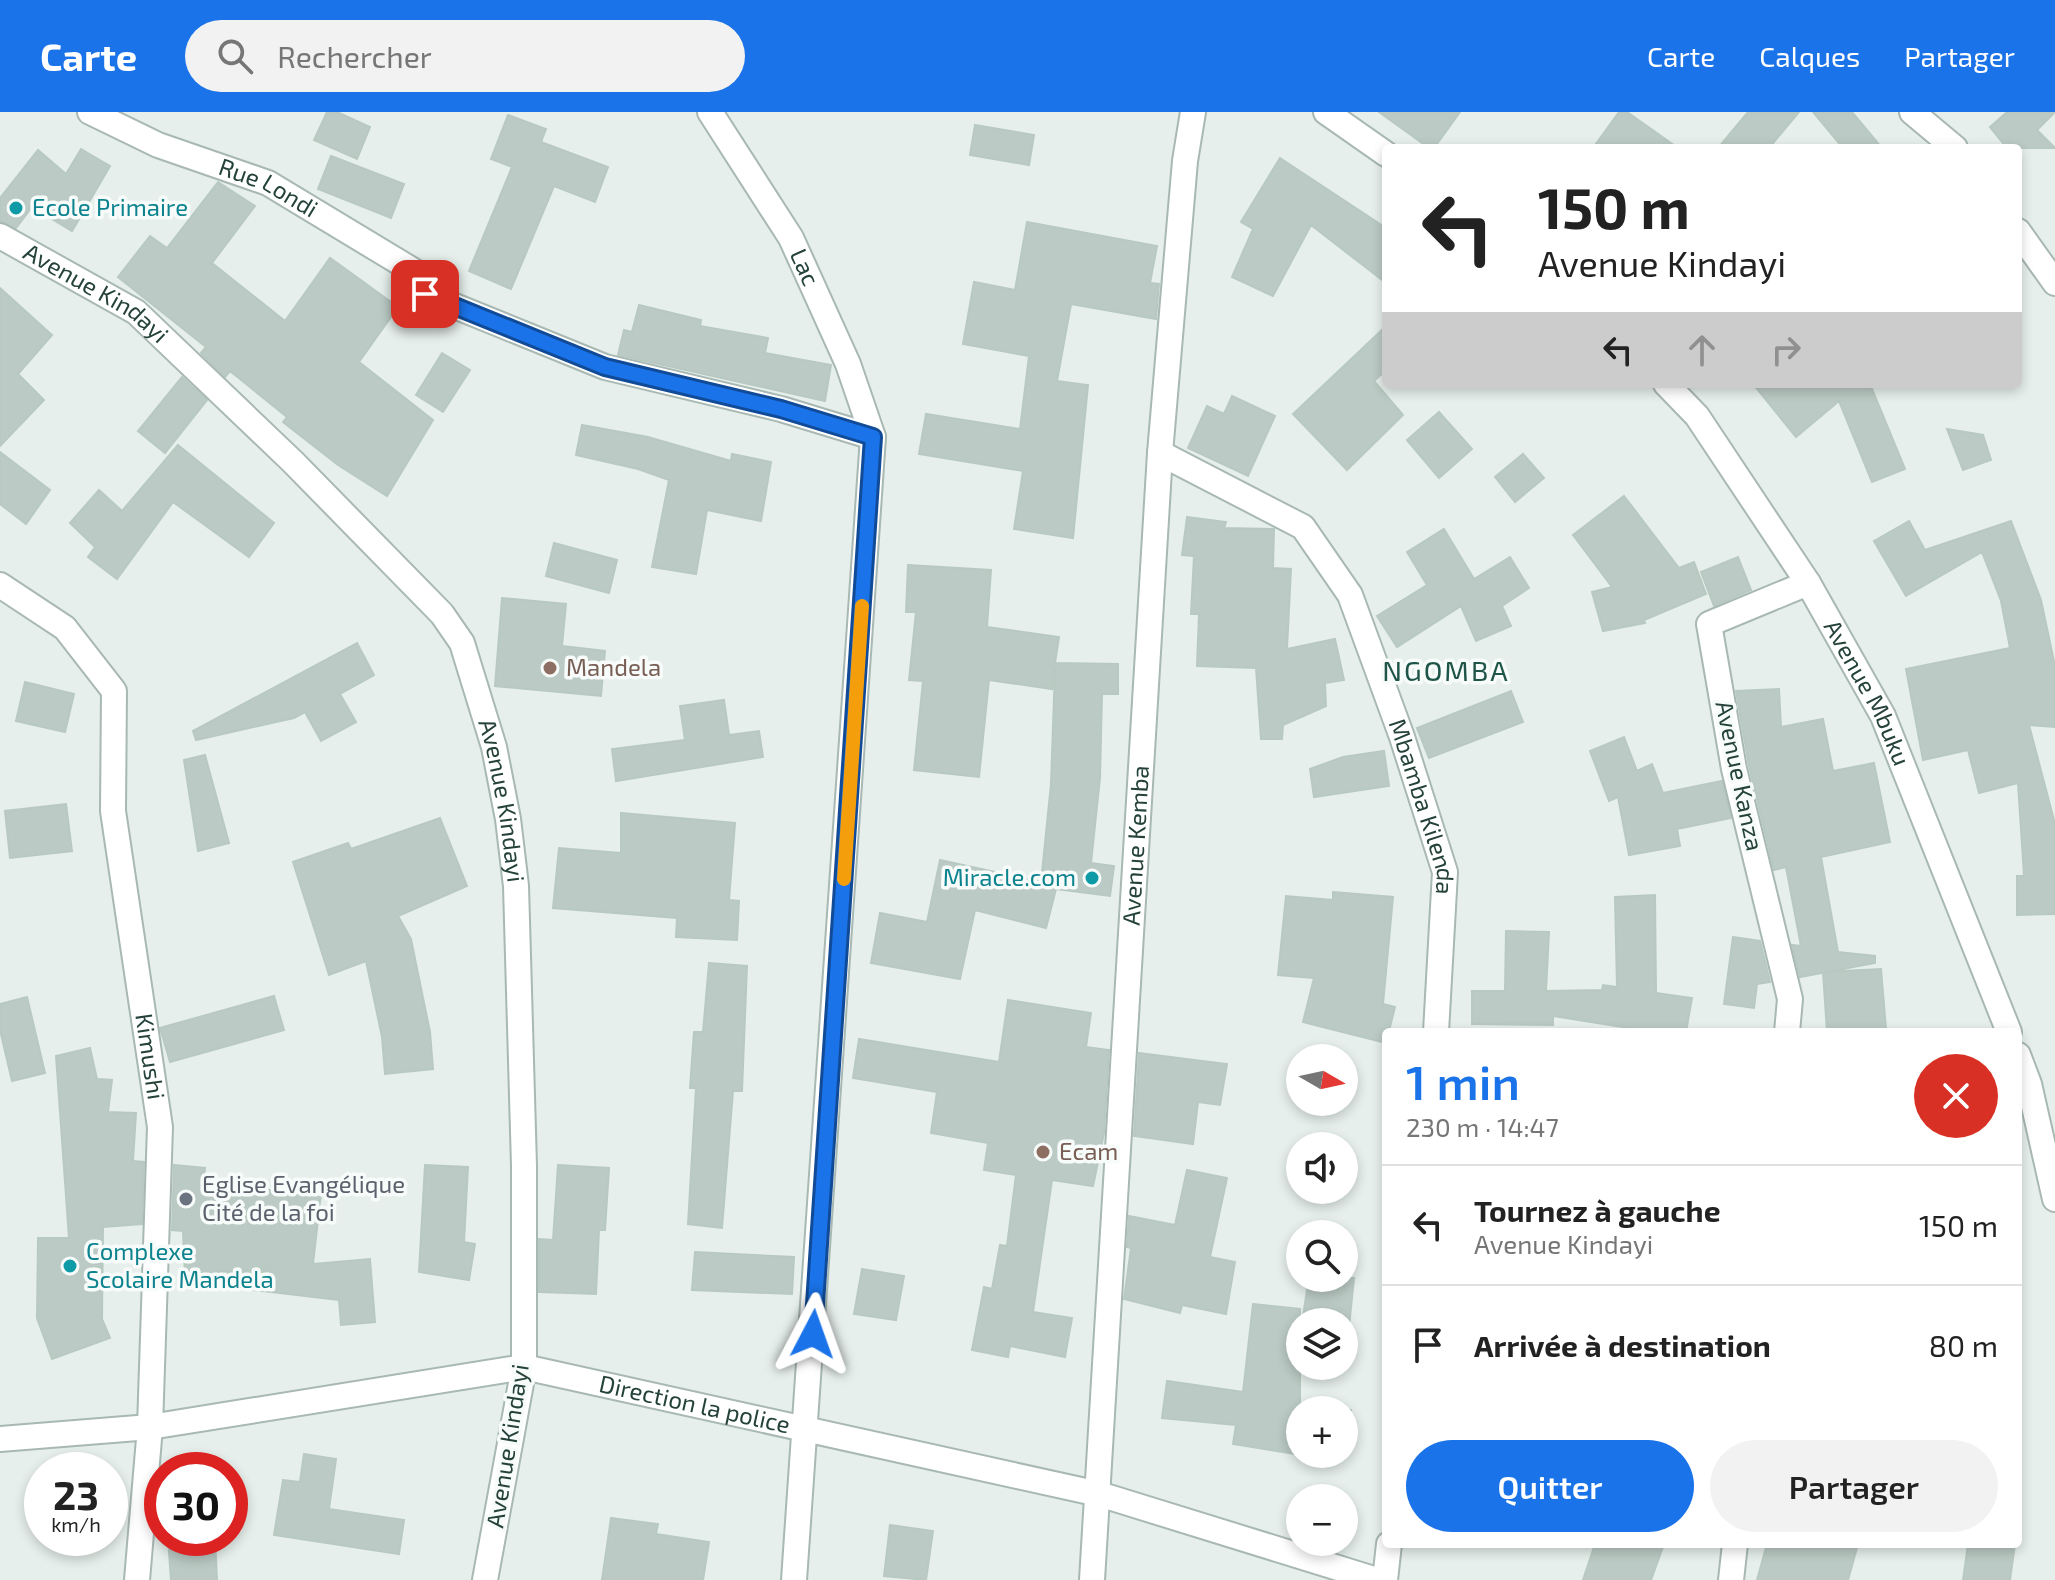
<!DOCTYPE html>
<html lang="fr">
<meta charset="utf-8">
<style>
:root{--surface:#fff;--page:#f2f2f2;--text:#222;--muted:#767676;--line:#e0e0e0;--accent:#1a73e8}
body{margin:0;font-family:"Exo 2",sans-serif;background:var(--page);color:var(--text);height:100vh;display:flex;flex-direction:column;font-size:30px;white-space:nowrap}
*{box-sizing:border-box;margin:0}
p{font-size:26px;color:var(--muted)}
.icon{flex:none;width:44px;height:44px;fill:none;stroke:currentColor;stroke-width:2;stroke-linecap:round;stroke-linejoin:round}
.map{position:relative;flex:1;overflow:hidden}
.panel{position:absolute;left:1382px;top:916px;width:640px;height:520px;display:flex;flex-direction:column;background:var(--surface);border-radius:8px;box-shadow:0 4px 12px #0003}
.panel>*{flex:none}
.guide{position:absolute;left:1382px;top:32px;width:640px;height:244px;border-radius:8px;box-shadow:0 4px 12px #0003;background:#fff;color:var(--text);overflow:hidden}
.needle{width:52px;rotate:99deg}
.tools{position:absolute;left:1286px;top:932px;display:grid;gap:16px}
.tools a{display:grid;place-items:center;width:72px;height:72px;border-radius:50%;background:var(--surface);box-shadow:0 4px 12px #0003;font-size:40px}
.speed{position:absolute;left:24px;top:1340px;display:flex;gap:16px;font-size:40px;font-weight:700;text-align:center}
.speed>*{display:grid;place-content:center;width:104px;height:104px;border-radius:50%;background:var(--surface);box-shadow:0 4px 12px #0003;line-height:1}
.speed small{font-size:20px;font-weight:400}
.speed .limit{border:12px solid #d22;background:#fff;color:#111}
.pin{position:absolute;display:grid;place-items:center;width:68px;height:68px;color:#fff;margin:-34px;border-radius:16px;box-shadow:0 4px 12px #0006}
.me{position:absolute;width:88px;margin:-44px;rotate:4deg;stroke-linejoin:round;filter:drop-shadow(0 0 6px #0008)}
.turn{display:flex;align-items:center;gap:28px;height:168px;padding:0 24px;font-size:36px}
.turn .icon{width:104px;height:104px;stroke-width:2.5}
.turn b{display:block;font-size:56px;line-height:68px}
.lanes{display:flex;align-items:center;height:76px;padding:0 24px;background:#0003;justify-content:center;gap:40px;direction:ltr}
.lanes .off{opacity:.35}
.round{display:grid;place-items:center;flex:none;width:84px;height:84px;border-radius:42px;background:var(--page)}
.overview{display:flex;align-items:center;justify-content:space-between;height:136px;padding:0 24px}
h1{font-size:48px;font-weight:600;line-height:60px;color:var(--accent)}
.button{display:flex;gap:16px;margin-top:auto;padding:16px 24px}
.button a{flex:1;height:92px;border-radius:48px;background:var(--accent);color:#fff;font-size:32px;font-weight:600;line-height:92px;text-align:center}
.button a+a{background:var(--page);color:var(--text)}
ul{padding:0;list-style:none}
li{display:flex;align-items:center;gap:24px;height:120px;padding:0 24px;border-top:2px solid var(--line)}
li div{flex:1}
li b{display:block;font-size:30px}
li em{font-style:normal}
header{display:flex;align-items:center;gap:48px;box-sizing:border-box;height:112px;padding:0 40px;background:var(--accent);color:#fff}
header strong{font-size:38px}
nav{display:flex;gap:44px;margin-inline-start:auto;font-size:28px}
.search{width:560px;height:72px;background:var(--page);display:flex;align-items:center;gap:20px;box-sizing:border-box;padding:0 28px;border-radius:44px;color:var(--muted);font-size:30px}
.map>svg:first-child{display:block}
</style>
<header>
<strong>Carte</strong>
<div class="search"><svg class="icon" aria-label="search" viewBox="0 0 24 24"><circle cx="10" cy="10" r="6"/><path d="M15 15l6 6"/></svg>Rechercher</div>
<nav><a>Carte</a><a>Calques</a><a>Partager</a></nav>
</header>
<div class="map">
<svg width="2055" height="1468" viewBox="0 0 2055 1468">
<rect width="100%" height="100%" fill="#e6efeb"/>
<path fill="#bbcac4" stroke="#b8c9c2" stroke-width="2" d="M327,0h10l33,15 -13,32 -43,-19z
M1379,0h81l-26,36h-5z
M1619,0h8l51,36h-85z
M1748,0h51l-30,36h-51z
M1813,0h39l30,36h-39z
M2007,0h48l-18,18 18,18h-48l-17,-21z
M508,3l38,14 -5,13 67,25 -13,35 -41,-16 -43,103 -42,-18 43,-104 -21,-8z
M975,13l59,10 -5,30 -59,-10z
M81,37l29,17 -38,65 -40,-24 -16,21 -16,-7v-23l38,-48 28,24z
M331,44l73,28 -13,34 -73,-29z
M1280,46l106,70v55l-75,-58 -38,71 -41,-19 21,-48 -12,-7z
M218,70l37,24 -43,57 73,58 45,-63 68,49 -39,55 74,58 -46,76 -49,-31 -55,-43 4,-5 -57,-46 -5,6 -24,-24 5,-6 -88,-70 32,-41 17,12z
M1027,110l130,24 -7,37 9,1 -3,35 -85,-15 -14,77 31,4 -15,153 -59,-9 9,-58 -104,-17 7,-40 94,15 9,-73 -66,-12 11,-62 41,8z
M0,176l52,47 -34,39 26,26 -44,46z
M639,193l62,15 -1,6 68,12 -3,15 66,12 -6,36 -207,-46 6,-25 8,2z
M1386,214v44l-12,11 29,34 -56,55 -54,-56z
M442,241l28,17 -27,42 -27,-17z
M182,265l25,23 -42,53 -27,-22z
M1753,272h117l35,85 -33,13 -33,-81 -43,36z
M1232,284l43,20 -27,60 -60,-28 19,-42 17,8z
M1439,300l33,37 -33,29 -32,-38z
M582,313l66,12 83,24 1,-7 39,8 -10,59 -54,-11 -11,64 -44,-7 17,-87 -31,-11 -62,-14z
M1947,317l36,6 8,25 -28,10z
M178,333l96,78 -25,34 -76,-55 -56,77 -29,-22 7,-10 -25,-24 29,-33 23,21z
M0,340l50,38 -24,34 -26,-20z
M1523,342l21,24 -29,24 -20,-25z
M1624,384l55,72 15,-6 12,32 -62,26 1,3 -42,8 -11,-39 20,-5 -39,-52z
M1187,405l39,5 -2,6 50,1 -1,39 18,1 -4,80 48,-10 9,41 -19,3 1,23 -43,19 -1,14h-21l-5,-71 -59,-2 2,-52h-8l3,-58 -12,-1z
M1909,409l16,29 86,-29 30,79 14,66v61l-26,-2 26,99v90l-38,1v-39h7l-6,-93 -39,10 -11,-43 -45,10 -17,-91 104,-21 -9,-47 -19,-49 -76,44 -32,-55z
M1444,417l30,50 36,-22 19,31 -27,18 9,20 -35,15 -15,-35 -64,41 -20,-31 50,-31 -20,-33z
M554,431l63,17 -8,33 -63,-17z
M1738,445l13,33 -37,16 -13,-34z
M908,453l83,5 -4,57 72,10 -4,26 63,1v30h-16l-2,84 -9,85 23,3 -4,30 -54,-7 -10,39 -71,-18 -15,69 -89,-16 9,-50 47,9 13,-62 101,22 10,-98 4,-116 -3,21 -63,-9 -10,97 -65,-7 9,-89 -14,-1 7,-68h-10z
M502,486l64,6 -4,42 43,5 -4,45 -106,-10z
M357,531l17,32 -34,19 16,28 -35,19 -16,-29 -11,6 -98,22 -3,-9z
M25,570l49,12 -9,38 -49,-11z
M1779,577l2,38 42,-8 10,52 41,-8 16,79 -69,15 17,95 37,4v7l-75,14 -8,-32 9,1 -15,-79 -12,3 -25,-104 -13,-75z
M1511,579l12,31 -94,36 -12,-30z
M724,588l5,35 30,-4 4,26 -147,24 -4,-32 73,-9 -5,-34z
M1624,625l13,34 15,-7 11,29 59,-12 9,37 -54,11 3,17 -51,9 -11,-58 -9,4 -19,-50z
M1384,639l5,35 -75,11 -4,-28 33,-12z
M205,643l24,88 -31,8 -14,-91z
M66,692l6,47 -62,7 -5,-47z
M621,701l114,10 -6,77 10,1 -2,39 -61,-3 1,-19 -124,-10 6,-60 62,5z
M440,706l27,68 -69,30 13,23 19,93 3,37 -48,5 -3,-37 -16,-76 -37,14 -36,-113 55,-19 3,6z
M1333,780l60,5 -10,107 12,3 -9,36 -83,-21 11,-44 -36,-3 8,-79 47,4z
M1655,783l1,98 36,5 -6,34h-32l-101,-16v9l-81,-1v-33h33l1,-60 43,1 -3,59 56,-1 1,-5 14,2 -2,-90z
M1733,825l27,4 10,41 -13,2 -3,24 -30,-4z
M709,851l38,3 -5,125h-9l-11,137 -34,-4 8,-136h-6l4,-56h9z
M1881,857l5,60 -59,3 -4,-60z
M274,884l10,34 -114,32 -10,-34z
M27,885l18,76 -33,8 -12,-51v-26z
M1008,888l83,13 -5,34 23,3 -5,83 -11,53 -41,-6 -19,132 39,6 -7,39 -55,-11 -2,11 -36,-7 12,-63 8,2 8,-44 7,1 9,-71 -32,-5 4,-27 -57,-10 6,-41 -84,-14 6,-39 140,23z
M90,936l7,31 15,1 -4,32 28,1 -3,48 11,1 -2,62 -39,3 -1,92 8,19 -58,21 -15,-41 1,-80h31l-13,-182z
M1139,941l88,11 -7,41 -22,-3 -5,42 -59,-8z
M174,1053l31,3 -2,18 118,7 -8,71 57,-5 5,63 -34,3 -2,-25 -111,-13v-15l41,-3 -84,5 -2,-43 -11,-1z
M425,1053l43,2 -4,75 11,2 -6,36 -50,-8z
M558,1053l51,3 -4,62h-6l-3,64 -57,-2v-53l14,1z
M1187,1058l40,8 -17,79 25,5 -9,52 -44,-9 -2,8 -56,-14 7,-51 -4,-1 2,-31 46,9z
M695,1140l99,5 -2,37 -100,-4z
M862,1157l42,7 -8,44 -42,-6z
M1309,1166h45l-5,49 -5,-1v-4h-42z
M1253,1192l47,5v94l51,7 -4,30 -3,-30h-44v44l8,2 -75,-12 3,-19 -74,-7 5,-37 76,11z
M304,1342l32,5 -7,50 75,11 -5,34 -125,-19 9,-55 17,2z
M611,1406l47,6 -2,10 53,8 -6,38h-101z
M890,1413l43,6 -7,49 -42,-4z
M168,1426h47l2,42h-46z
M1595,1432h69l-13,36h-68z
M1767,1432h91l-10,36h-91z
M1968,1432h47l-5,36h-47z"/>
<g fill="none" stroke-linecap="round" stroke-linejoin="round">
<defs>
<g id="street">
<path id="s1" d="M90,0l68,33 110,38 154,93 3,18 180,73 176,42 92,28"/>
<path id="s2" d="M710,0l81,126 57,126 25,73 -79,1143"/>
<path d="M1326,0l60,42"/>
<path d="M1912,0l43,36"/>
<path d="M2018,119l37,52"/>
<path id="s3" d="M0,124l136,76 157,150 149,152 20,29 32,104 14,72 8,67 8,280v201l-39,213"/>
<path id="s4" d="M1666,272l31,32 111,167 75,133 126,316"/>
<path id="s5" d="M1160,341l143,74 47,68 52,142 43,135 -9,160"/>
<path id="s6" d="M0,473l65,43 49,63 -1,120 47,316 -10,300 -13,153"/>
<path d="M1787,920l3,-33 -56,-230 -25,-145 99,-41"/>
<path d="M2018,943l11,29 26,115"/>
<path id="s7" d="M0,1327l150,-12 374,-60 575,127 278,86"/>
<path id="s8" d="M1092,1468l68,-1127 25,-292 8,-49"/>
<path d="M1385,1468l4,-36"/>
<path d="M1731,1468l4,-36"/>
</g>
</defs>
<use href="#street" stroke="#a8b8b2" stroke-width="28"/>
<use href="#street" stroke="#fff" stroke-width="24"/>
</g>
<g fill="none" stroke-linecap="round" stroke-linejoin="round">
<defs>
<path id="route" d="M425,182l180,73 176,42 92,28 -60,897"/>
</defs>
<use href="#route" stroke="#114b97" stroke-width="20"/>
<use href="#route" stroke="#1a73e8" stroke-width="14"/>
<path stroke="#f59e0b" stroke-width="14" d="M844,767l18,-273"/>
</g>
<g fill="#0f9aa8" stroke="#f7fbf9" stroke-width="3">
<circle cx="16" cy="96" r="8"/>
<circle cx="1092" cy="766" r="8"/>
<circle cx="70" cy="1154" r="8"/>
</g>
<g fill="#8d6e63" stroke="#f7fbf9" stroke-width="3">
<circle cx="550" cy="556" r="8"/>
<circle cx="1043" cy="1040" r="8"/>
</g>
<circle fill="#6b7280" stroke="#f7fbf9" stroke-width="3" cx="186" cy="1087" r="8"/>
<g text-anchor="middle" stroke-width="7" stroke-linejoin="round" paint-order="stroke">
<g font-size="24" fill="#24423a" stroke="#f7fbf9">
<text dy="8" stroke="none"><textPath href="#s1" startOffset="194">Rue Londi</textPath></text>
<text dy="8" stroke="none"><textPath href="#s2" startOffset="182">Lac</textPath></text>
<text dy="8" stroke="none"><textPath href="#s3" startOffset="112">Avenue Kindayi</textPath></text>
<text dy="8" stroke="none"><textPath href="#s4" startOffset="370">Avenue Mbuku</textPath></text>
<text transform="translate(1739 664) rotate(78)" y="8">Avenue Kanza</text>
<text dy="8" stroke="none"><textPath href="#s3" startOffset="784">Avenue Kindayi</textPath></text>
<text dy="8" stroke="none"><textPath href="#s5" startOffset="468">Mbamba Kilenda</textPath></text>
<text dy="8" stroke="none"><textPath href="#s8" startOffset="736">Avenue Kemba</textPath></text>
<text dy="8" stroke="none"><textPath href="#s6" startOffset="526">Kimushi</textPath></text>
<text dy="8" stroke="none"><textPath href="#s7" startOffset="704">Direction la police</textPath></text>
<text transform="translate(508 1334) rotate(-81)" y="8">Avenue Kindayi</text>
</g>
<g font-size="24" fill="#0d838f" stroke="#f7fbf9" text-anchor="start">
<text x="32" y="104">Ecole Primaire</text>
<text x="1076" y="774" text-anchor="end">Miracle.com</text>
<text x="86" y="1148">Complexe<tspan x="86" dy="28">Scolaire Mandela</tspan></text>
</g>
<g font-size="24" fill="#785e54" stroke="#f7fbf9" text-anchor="start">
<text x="566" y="564">Mandela</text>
<text x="1059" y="1048">Ecam</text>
</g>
<g font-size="24" fill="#5b616d" stroke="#f7fbf9" text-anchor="start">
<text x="202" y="1081">Eglise Evangélique<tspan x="202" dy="28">Cité de la foi</tspan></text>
</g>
<g font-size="28" letter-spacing="2" fill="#1f5548" stroke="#f7fbf9">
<text x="1446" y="569">NGOMBA</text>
</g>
</g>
</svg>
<div class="tools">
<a><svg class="needle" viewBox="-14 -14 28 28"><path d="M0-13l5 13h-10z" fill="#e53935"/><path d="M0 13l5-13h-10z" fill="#767676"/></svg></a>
<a><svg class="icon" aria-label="sound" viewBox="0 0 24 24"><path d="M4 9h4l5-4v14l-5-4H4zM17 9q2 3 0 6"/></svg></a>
<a><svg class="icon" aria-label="search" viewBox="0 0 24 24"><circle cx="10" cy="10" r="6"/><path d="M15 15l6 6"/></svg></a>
<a><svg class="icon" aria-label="layers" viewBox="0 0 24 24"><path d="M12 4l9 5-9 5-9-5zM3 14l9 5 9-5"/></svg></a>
<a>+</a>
<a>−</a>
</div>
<div class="speed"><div>23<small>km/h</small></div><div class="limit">30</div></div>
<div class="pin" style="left:425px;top:182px;background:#d93025"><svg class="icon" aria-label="arrive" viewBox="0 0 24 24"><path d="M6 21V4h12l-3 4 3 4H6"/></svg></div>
<svg class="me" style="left:813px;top:1222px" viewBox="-20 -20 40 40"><path d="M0-17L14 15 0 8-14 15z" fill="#1a73e8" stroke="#fff" stroke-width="4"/></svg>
<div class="guide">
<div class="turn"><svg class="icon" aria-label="left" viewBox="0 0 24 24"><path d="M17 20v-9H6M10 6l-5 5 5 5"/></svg><div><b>150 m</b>Avenue Kindayi</div></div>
<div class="lanes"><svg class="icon" aria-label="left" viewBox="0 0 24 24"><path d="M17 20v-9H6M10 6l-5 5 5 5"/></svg><svg class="icon off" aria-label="ahead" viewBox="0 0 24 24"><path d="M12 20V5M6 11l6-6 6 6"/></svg><svg class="icon off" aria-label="right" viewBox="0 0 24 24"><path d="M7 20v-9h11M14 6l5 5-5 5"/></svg></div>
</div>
<section class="panel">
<div class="overview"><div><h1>1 min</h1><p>230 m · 14:47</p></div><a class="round" style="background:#d93025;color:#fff"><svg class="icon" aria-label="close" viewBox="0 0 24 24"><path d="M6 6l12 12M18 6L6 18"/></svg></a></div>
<ul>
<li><svg class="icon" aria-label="left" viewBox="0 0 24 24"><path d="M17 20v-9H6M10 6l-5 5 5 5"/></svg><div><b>Tournez à gauche</b><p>Avenue Kindayi</p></div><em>150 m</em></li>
<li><svg class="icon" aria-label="arrive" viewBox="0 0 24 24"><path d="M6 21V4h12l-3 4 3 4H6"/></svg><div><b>Arrivée à destination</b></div><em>80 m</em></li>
</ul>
<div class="button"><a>Quitter</a><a>Partager</a></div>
</section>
</div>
